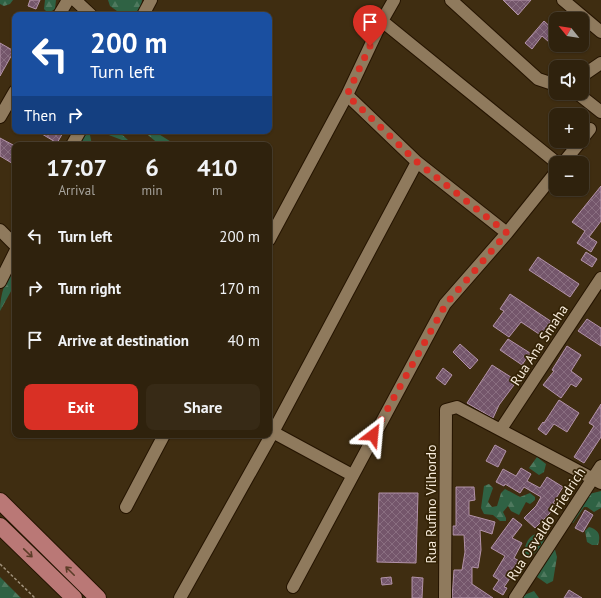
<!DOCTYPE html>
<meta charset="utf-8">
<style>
:root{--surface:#2f220d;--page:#372a16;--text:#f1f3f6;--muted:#a7a49d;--line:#4a3f2e;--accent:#d93025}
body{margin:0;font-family:"PT Sans",sans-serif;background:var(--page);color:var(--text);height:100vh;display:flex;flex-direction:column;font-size:15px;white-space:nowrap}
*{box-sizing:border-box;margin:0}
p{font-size:13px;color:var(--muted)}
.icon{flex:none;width:22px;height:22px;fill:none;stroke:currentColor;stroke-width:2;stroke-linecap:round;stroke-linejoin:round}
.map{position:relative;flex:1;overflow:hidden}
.drawer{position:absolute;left:12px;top:142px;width:260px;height:296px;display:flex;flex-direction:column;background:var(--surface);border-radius:8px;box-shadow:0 1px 3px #0004,0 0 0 1px var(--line)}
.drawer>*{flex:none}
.guide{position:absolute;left:12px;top:12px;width:260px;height:122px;border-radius:8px;box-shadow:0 1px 3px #0004,0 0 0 1px var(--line);background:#1a4fa0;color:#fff;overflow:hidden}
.needle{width:26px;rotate:300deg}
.buttons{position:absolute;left:549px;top:12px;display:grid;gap:8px}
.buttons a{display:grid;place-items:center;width:40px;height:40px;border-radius:8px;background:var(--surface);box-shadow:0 1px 3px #0004,0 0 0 1px var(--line);font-size:20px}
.pin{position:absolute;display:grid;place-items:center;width:34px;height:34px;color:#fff;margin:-41px -17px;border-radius:50% 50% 50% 0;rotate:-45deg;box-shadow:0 0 4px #0007}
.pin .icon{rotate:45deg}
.me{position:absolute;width:44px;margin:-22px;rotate:29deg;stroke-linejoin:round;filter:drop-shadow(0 0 3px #0008)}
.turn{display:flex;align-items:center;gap:14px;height:84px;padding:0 12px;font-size:18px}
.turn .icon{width:52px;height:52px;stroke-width:2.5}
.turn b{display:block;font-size:28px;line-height:34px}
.then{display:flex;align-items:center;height:38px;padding:0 12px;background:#0003;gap:8px;font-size:15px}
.eta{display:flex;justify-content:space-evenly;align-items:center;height:68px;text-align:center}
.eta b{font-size:24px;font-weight:700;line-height:28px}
.action{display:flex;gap:8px;margin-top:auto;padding:8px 12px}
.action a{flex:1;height:46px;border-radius:8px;background:var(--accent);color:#fff;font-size:16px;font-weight:700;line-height:46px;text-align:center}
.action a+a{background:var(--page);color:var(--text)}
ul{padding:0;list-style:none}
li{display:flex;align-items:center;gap:12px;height:52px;padding:0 12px}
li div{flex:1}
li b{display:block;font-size:15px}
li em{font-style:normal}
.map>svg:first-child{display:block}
</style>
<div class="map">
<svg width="601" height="598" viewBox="0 0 601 598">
<defs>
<pattern id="forest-firs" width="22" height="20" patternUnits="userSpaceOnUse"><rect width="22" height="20" fill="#2f6244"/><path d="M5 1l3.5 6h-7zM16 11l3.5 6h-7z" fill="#4e795e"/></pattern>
<pattern id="building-cross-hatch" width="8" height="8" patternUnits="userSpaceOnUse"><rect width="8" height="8" fill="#74566b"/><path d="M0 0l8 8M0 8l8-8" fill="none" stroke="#896e80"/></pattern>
</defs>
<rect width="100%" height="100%" fill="#3f2d11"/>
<path fill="url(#forest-firs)" d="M0,0h13l-3,4 -6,2 -4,-2z
M45,0h11l-1,9 -7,4 -4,-4z
M108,0h34l-1,9 -4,6h-20v-4l-7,-5z
M83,131h8l-1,4 2,10h-15z
M98,131h20l10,9h-6z
M143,131h11l22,14h-16z
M15,264v20l-15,27c0,-18 6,-32 15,-47z
M537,457l9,7 -2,8 -5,3 -10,-7z
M489,484l4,4 -5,14 4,5 5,-1 4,-13 4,-4 15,8 10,-4 5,4v3l-5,4 -4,-2 -7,13 -8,-4 -3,-5 -5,6 3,6v3h-6l-7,-6 -9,-1 -3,-6 3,-22z
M601,491v17l-7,4 -7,-5h-3l-11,16 -2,-1 18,-28z
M589,527c10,3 12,8 9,18h-6l-5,-3 -2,-11z
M539,533l6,2c0,11 -10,20 -20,23 -2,-10 2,-23 14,-25z
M554,546l3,11 -4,24 -6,3 -10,-7 -2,-5z
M0,577l21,21h-21z
M534,591l5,7h-22z"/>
<path fill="url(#building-cross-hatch)" stroke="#b393a9" d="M30,0h10l-4,9 -8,-3z
M503,0h28l-13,15z
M544,21l12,11v16l-14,-12 -10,13 -7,-6z
M0,43l14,8 -14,25z
M37,131h27l-7,12z
M0,138l15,8v19l-15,-9z
M601,186v35l-12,16 8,5 -6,10 -14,-9 8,-12 -13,-9z
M586,252l11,7 -5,8 -11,-7z
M538,257l41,27 -9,13 -41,-27z
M510,294l42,28 -10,14 -21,-14 -12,15 -16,-11 11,-15 -4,-2z
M587,319l14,9v18l-23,-15z
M508,339l22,14 -8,12 -22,-15z
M460,344l18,16 -8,9 -17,-17z
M567,346l14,9 -10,16 11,8 -6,8 -5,-3 -10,14 -18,-13 11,-14 -2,-1z
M492,365l25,16 -18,24 -6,13 -26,-15z
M443,368l9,7 -7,10 -9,-7z
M559,400l20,13 -12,19 -13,-8 -8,11 -8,-6 5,-7 1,1z
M601,404v33l-17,26 -10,-6 20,-31 -5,-3z
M495,445l11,6 -8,16 -12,-6z
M521,468l10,6 -4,7 13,7 7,-11 16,10 -10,16 2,1 -5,9 -15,15 -11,-10 12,-12 5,-9 -17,-10 -4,6 -15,-9 -1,2 -8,-4 7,-13 13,7z
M456,487h18l1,13 -6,1v14l26,7 -3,12 -12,-4 1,20 -3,18 -6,-1v17l21,14h-41l2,-28h8l3,-18 -1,-17h-11v-9h3z
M379,493h39l-2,70 -39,-1z
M585,510l8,5 -10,17 -8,-4z
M513,518l9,7 -10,13 10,5 -8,15 7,4 -17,25 3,1 -4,7 -10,-6 6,-9 -6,-4 12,-20 -14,-8z
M391,577l1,7 -10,1 -1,-7z
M412,577l11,1 -1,20h-10z
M569,590l13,8h-18z"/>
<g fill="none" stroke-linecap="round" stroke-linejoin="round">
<defs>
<path id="minor" d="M75,0l16,15
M451,0l87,79 18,6
M563,0l38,32
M59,15l9,-15
M143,15l8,-15
M382,21l175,142
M582,76l19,-13
M577,93l24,19
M347,95l70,67 90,71
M0,117l15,-26
M582,139l8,-10
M72,145l8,-14
M563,163l18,-22
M0,230l15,15
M269,240l78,-145 35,-74 12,-21
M0,282l15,-30
M501,429l100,-151
M269,430l83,45
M126,507l38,-72
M293,587l152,-283 62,-71 49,-61
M180,598l93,-166 144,-270
M445,598l1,-188 11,-3 144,76
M515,598l86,-132"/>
<path id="major" d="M0,501l98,97
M0,526l74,72"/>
</defs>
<use href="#minor" stroke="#251400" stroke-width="14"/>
<use href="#major" stroke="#251400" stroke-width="18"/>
<path stroke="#a0917b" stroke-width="1.5" stroke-dasharray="3 2" stroke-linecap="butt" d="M0,564l35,34"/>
<use href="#minor" stroke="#8f7a5d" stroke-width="12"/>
<use href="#major" stroke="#ba7876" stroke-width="16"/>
</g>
<defs><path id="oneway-shaft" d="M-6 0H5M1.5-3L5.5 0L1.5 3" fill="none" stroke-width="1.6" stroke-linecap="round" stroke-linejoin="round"/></defs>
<g stroke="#5c3d28">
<use href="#oneway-shaft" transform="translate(28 553) rotate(44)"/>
<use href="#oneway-shaft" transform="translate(70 571) rotate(-135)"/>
</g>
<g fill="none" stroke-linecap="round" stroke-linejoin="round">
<path stroke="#d93025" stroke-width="7" stroke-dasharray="0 12.6" d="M370,46l-23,49 70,67 90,71 -61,71 -73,131"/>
</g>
<g text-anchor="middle" stroke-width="3.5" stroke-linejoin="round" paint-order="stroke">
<g font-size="14" fill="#f8ecdc" stroke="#342306">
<text transform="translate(539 345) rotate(-57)" y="5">Rua Ana Smaha</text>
<text transform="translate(431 504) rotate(-90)" y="5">Rua Rufino Vilhordo</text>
<text transform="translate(546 524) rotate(-57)" y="5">Rua Osvaldo Friedrich</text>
</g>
</g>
</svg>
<div class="buttons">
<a><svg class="needle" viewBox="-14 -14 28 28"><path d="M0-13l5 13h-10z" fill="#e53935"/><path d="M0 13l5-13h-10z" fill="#a7a49d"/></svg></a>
<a><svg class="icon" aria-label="sound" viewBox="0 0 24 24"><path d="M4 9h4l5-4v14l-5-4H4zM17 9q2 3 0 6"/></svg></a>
<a>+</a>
<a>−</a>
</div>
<div class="pin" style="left:370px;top:46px;background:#d93025"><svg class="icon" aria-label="arrive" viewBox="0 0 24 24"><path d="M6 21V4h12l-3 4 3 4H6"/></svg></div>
<svg class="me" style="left:373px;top:435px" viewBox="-20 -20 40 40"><path d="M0-17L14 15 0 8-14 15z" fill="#d93025" stroke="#fff" stroke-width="4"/></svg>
<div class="guide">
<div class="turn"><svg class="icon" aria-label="left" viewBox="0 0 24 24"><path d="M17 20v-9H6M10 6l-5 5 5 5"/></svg><div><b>200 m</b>Turn left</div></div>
<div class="then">Then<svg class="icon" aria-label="right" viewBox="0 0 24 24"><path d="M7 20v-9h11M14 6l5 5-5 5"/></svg></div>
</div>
<section class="drawer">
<div class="eta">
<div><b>17:07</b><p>Arrival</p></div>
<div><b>6</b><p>min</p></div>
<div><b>410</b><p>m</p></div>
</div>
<ul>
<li><svg class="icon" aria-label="left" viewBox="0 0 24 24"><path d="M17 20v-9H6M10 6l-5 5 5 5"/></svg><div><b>Turn left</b></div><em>200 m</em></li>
<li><svg class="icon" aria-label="right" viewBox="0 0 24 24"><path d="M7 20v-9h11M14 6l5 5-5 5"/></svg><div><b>Turn right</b></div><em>170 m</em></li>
<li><svg class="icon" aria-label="arrive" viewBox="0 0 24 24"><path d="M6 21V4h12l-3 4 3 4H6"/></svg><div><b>Arrive at destination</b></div><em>40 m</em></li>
</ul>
<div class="action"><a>Exit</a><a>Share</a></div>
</section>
</div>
